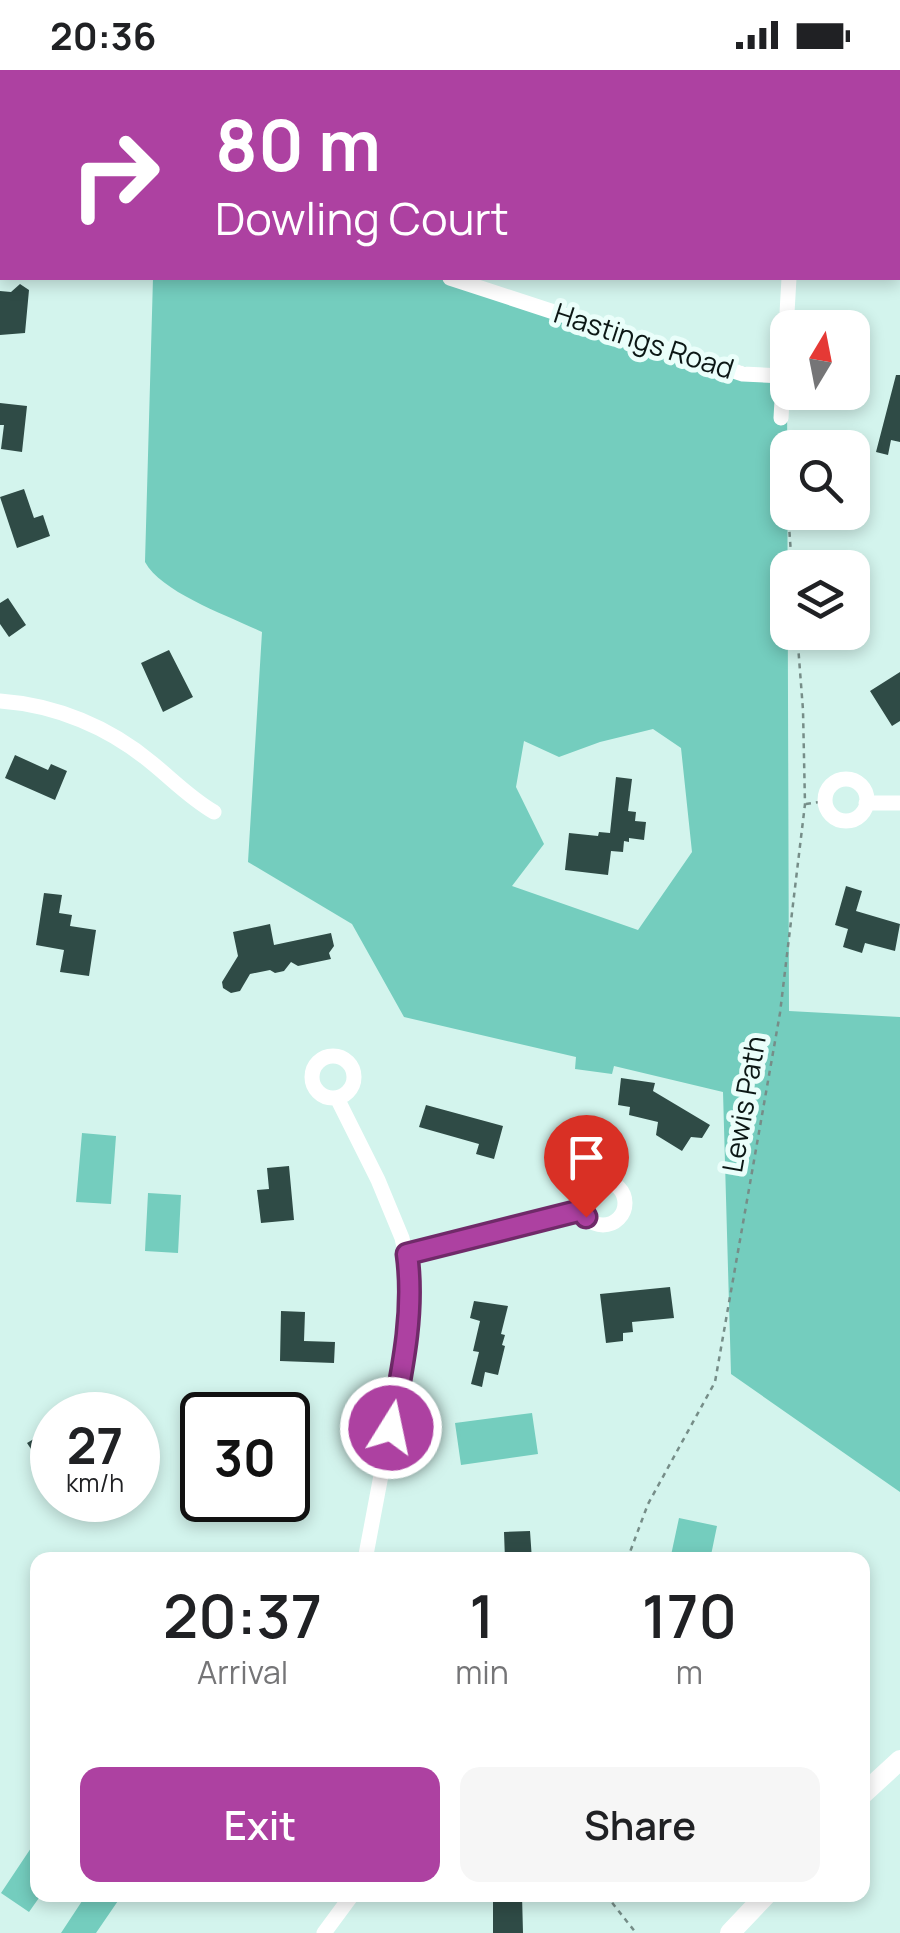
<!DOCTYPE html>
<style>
:root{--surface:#fff;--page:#f6f6f6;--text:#202124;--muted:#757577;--accent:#ad41a1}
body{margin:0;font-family:Manrope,sans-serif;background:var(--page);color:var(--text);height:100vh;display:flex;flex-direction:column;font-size:38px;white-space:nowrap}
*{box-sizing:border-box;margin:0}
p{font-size:32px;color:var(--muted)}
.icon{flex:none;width:55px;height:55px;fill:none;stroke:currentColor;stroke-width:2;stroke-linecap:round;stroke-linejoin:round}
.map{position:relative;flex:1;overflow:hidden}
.side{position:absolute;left:30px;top:1482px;width:840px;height:350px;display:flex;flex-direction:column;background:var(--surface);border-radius:20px;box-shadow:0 5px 15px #0003}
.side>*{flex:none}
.hud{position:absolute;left:0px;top:0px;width:900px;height:210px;box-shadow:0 5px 15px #0003;background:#ad41a1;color:#fff;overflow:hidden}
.needle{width:65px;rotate:10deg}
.buttons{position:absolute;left:770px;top:240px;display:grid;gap:20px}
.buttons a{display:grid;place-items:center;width:100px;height:100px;border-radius:20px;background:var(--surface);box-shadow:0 5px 15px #0003;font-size:50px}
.speed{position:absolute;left:30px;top:1322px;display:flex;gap:20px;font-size:50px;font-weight:700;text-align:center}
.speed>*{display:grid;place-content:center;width:130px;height:130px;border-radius:50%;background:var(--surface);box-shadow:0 5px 15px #0003;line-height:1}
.speed small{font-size:25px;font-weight:400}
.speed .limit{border:5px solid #111;border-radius:15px;background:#fff;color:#111}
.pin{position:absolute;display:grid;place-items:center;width:85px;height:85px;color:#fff;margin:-102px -42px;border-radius:50% 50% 50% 0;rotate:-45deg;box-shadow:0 0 10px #0007}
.pin .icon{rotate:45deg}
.me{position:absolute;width:110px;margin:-55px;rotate:10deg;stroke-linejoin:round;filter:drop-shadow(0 0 8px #0008)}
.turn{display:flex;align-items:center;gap:35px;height:210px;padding:0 50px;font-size:45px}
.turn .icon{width:130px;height:130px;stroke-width:2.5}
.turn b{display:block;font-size:70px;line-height:85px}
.eta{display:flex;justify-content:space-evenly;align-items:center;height:170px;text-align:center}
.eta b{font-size:60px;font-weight:600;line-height:70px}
.cta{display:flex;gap:20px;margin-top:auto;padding:20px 50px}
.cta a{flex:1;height:115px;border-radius:20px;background:var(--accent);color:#fff;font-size:40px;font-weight:600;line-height:115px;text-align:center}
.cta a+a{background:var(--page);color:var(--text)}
.status{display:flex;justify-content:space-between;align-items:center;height:70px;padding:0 50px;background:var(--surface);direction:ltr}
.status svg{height:28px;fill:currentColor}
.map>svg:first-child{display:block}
</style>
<div class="status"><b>20:36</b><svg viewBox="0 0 49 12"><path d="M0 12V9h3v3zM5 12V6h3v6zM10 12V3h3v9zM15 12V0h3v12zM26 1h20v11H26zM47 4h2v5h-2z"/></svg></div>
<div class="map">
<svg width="900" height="1863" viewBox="0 0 900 1863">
<rect width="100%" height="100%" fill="#d3f4ed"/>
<path fill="#74cdbe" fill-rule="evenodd" d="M153,208h297l114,36 223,65 2,632 111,6v475l-169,-118 -8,-282 -109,-26 -2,8 -37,-5 1,-12 -172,-40 -52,-93 -104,-62 14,-230c-33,-16 -100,-39 -117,-70zM653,659l28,19 11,104 -54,78 -126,-44 32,-42 -28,-57 8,-46 35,16 41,-15z
M82,1063l34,3 -5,68 -35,-2z
M148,1123l33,2 -3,58 -33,-2z
M532,1343l6,41 -77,11 -6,-42z
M679,1448l38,8 -7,34h-40z
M37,1769l1,56h3l-12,17 -28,-19z
M86,1825h36l-26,38h-35z"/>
<path fill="#2f4b46" d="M20,214l9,6 -4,43 -25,2v-44l11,1z
M896,305h4v67l-9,-2 -3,15 -12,-3z
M0,333l27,3 -5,46 -21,-3 3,-24h-4z
M24,419l10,29 9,-3 7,21 -33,12 -17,-51z
M8,528l18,27 -17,12 -9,-13v-21z
M169,580l24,47 -30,15 -22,-49z
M900,602v49l-8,5 -22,-35z
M15,685l33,15 3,-6 16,7 -12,29 -50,-22z
M616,707l16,2 -4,32 8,1 -1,9 11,1 -2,18 -15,-2v4l-5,-1 -1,11 -12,-1 -3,24 -43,-5 4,-37 29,3 1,-4 11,1z
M846,816l16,5 -6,20 44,13 -5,27 -30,-8 -3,10 -19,-6 5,-18 -13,-4z
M44,823l18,2 -3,18 13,2 -2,11 26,4 -7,46 -29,-4 4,-22 -28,-5z
M270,854l4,21 57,-12 3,13 -5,7 2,6 -33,7 -7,-4 -7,9 -9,2 -5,-3 -20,4 -10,17 -9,2 -8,-5 -1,-6 16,-26 -5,-24z
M621,1008l34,5 -2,8 57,34 -8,13 -11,-1 -9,14 -26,-16 2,-13 -29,-7 1,-8 -12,-2z
M426,1035l77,21 -9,33 -18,-5 3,-10 -60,-17z
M289,1096l5,54 -33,3 -4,-33 12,-1 -2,-21z
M670,1217l4,31 -42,4 1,10 -10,1v8l-17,2 -6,-49z
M474,1231l34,5 -7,28 4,1 -3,10 3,1 -7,29 -13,-3 -3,15 -11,-3 8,-32 -6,-1 7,-30 -10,-3z
M281,1241l24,1 -1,29 31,1 -1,21 -54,-2z
M52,1358v33l-9,6 -16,-24z
M530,1461l2,29h-27l-1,-28z
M493,1825h29l1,38h-30z"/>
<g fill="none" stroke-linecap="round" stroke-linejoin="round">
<path stroke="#768d88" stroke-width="2.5" stroke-dasharray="5 5" stroke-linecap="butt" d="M790,2v-2
M782,362l6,74
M788,442l4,56
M806,734l19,-3
M627,1490l21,-56 67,-122 65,-369 25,-209 -2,-94 -6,-78
M606,1825l30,38"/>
<path stroke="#fff" stroke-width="15" d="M275,2v-2
M898,22l2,-3
M0,64l2,1
M450,208l293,96 40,2
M781,348l8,-140
M0,631c56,4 109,26 152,62 21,17 38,35 62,49
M825 730a21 21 0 1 1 42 0a21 21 0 1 1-42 0Z
M866,733h34
M312 1007a21 21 0 1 1 42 0a21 21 0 1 1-42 0Z
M337,1028l41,82 24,58 6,28 -1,72 -42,222
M581 1133a22 22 0 1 1 44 0a22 22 0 1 1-44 0Z
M407,1185l175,-45
M324,1863l28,-38"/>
<path stroke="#fff" stroke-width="20" d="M862,1725l38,-35
M730,1863l36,-38"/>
</g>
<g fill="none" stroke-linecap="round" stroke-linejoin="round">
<defs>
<path id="route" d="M391,1358c11,-57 24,-116 16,-174l175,-44 4,7"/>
</defs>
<use href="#route" stroke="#702a69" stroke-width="25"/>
<use href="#route" stroke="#ad41a1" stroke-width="18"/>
</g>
<g text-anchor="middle" stroke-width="10" stroke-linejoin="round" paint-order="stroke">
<g font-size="28" fill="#0c1715" stroke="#eafefa">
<text transform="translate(644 271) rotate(18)" y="10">Hastings Road</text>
<text transform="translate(744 1034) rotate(-80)" y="10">Lewis Path</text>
</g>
</g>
</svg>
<div class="buttons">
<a><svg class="needle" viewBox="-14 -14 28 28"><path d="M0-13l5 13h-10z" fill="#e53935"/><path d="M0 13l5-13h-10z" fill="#757577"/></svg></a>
<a><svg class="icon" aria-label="search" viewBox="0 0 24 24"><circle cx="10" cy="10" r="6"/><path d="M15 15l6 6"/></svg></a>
<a><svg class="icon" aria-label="layers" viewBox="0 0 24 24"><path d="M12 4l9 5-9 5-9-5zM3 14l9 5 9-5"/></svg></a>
</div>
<div class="speed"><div>27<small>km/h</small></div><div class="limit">30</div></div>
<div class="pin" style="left:586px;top:1147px;background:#d93025"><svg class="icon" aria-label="arrive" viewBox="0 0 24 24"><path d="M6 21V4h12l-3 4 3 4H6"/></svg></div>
<svg class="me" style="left:391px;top:1358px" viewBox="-20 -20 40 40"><circle r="17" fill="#ad41a1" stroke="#fff" stroke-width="3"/><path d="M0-11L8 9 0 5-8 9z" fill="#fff"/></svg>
<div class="hud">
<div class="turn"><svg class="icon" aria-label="right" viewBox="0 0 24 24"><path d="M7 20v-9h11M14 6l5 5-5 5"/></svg><div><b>80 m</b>Dowling Court</div></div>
</div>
<section class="side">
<div class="eta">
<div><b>20:37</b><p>Arrival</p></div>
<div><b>1</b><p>min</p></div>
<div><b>170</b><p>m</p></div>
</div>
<div class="cta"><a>Exit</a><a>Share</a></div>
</section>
</div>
